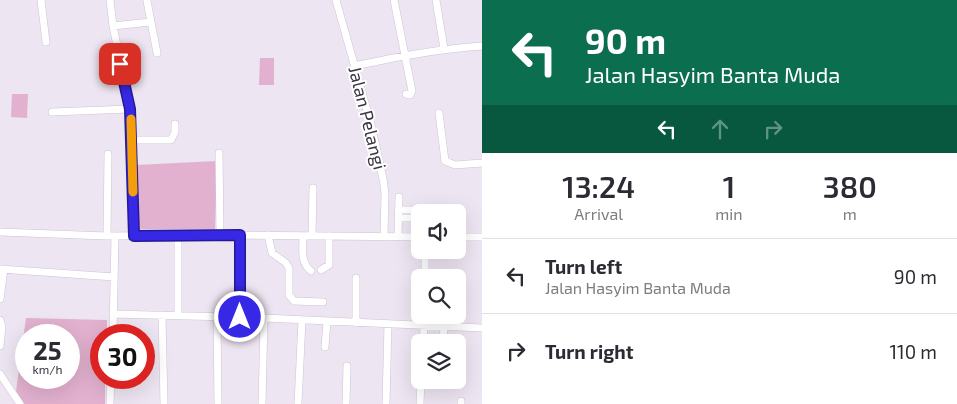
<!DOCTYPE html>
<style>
:root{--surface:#fff;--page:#f2f2f3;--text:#2b2b33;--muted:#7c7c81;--line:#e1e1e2}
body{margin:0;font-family:"Exo 2",sans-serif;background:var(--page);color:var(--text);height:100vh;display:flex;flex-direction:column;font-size:19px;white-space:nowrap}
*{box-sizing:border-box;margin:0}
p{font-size:16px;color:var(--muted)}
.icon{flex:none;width:28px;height:28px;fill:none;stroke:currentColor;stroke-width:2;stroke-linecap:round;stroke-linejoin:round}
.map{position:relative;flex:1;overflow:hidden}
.sheet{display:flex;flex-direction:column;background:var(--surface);width:475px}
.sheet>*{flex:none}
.banner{background:#0b6e4f;color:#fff;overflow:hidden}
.buttons{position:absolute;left:411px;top:204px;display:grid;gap:10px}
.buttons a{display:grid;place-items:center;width:55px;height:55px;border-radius:8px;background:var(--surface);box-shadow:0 5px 20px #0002;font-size:25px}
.speed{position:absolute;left:15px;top:324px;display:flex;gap:10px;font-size:25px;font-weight:700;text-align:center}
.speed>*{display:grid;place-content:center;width:65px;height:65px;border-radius:50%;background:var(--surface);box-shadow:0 5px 20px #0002;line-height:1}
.speed small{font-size:12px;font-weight:400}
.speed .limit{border:8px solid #d22;background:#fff;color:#111}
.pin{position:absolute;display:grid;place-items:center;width:42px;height:42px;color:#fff;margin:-21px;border-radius:10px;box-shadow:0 2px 8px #0006}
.me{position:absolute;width:55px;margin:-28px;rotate:0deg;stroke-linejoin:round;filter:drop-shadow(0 0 4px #0008)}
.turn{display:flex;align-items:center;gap:18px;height:105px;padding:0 20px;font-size:22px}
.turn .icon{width:65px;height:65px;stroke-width:2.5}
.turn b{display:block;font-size:35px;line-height:42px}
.lanes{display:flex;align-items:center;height:48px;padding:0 20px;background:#0003;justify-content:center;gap:25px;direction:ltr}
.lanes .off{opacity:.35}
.eta{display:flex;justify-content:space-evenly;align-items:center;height:85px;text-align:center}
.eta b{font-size:30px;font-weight:600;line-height:35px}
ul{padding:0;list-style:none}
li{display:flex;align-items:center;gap:15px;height:75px;padding:0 20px;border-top:1px solid var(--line)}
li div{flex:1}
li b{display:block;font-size:19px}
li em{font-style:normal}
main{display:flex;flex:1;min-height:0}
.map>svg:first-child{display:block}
</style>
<main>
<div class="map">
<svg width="482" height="404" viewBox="0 0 482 404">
<rect width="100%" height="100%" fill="#ede5f1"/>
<path fill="#e2b1cf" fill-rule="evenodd" d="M260,58h14v27h-15z
M12,94h16l-1,24 -16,-1z
M217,161l-2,68h-79v-64z
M26,318l81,2v15h-6v43h4v26h-82l-7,-13zM26,335h43v43h-43z"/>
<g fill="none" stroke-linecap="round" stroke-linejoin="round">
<defs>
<path id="minor" d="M41,0l5,42
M110,0l3,26 17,83 4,127
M336,0l36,128 11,51 2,14 -1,44
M394,0l18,91 -2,4 -4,-1
M436,0l8,49
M147,1l10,52
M113,26l37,-4
M354,66c43,-9 84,-17 128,-20
M52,112l78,-3
M439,113l6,48 10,4 27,-2
M132,140h39l4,-8v-8
M219,153l1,82
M398,210h21l2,2
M398,218h22
M0,232l107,4 134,-1 179,2
M178,235v80
M268,235l4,18 14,10 3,5v27l5,6 29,1
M107,236l1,-82
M303,236c0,12 -3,27 8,35
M312,236l1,-48
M398,237l1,-40
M458,237h24
M0,269l114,8
M321,270l8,-5v-29
M356,278v45
M425,278v-28
M0,299l4,-30
M113,314l151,4 218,10
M162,315l2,89
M217,317l1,87
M240,317l1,-82
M0,320l2,7 -2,19
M113,335l2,-99
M423,342l2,-27
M443,342l1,-16
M325,347l2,-26
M0,374l20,30
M110,404l1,-26
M262,404l2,-86
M298,404l4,-84
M346,404l1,-38
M386,404l2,-80
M420,404l1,-24
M461,404v-3"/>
</defs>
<use href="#minor" stroke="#cec3d6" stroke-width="8"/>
<use href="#minor" stroke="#fff" stroke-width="7"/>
</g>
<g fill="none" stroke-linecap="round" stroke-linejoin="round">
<defs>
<path id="route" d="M120,64l10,45 4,127 106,-1v82"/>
</defs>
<use href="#route" stroke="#241a96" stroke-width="12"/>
<use href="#route" stroke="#3728e6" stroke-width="9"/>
<path stroke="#f59e0b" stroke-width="9" d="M131,119l2,73"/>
</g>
<g text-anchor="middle" stroke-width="4" stroke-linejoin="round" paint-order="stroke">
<g font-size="18" fill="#3d3543" stroke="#fff">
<text transform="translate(367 118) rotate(76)" y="6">Jalan Pelangi</text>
</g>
</g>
</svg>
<div class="buttons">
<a><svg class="icon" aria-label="sound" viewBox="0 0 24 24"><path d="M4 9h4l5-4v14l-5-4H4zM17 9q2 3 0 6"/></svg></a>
<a><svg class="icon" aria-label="search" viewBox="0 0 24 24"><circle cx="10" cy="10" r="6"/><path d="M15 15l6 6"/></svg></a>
<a><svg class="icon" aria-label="layers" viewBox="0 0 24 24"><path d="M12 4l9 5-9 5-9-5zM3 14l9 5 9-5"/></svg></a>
</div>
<div class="speed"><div>25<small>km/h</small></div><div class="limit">30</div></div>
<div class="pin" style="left:120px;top:64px;background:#d93025"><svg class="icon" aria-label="arrive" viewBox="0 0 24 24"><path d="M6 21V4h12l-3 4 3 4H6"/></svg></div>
<svg class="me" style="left:240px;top:317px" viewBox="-20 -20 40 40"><circle r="17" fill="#3728e6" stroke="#fff" stroke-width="3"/><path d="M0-11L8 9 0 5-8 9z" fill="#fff"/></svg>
</div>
<section class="sheet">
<div class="banner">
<div class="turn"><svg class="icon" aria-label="left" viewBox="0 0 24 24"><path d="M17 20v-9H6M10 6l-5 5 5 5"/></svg><div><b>90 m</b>Jalan Hasyim Banta Muda</div></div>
<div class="lanes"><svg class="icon" aria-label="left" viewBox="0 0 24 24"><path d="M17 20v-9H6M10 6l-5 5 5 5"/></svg><svg class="icon off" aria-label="ahead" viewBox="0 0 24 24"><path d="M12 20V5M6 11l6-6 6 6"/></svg><svg class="icon off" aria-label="right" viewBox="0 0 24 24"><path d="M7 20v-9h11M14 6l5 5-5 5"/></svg></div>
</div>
<div class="eta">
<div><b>13:24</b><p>Arrival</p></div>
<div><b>1</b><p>min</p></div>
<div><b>380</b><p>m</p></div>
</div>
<ul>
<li><svg class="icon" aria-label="left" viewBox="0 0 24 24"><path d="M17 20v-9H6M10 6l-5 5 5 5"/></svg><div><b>Turn left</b><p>Jalan Hasyim Banta Muda</p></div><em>90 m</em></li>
<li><svg class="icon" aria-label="right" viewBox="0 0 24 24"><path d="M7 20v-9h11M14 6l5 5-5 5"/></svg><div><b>Turn right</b></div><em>110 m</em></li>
</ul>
</section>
</main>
